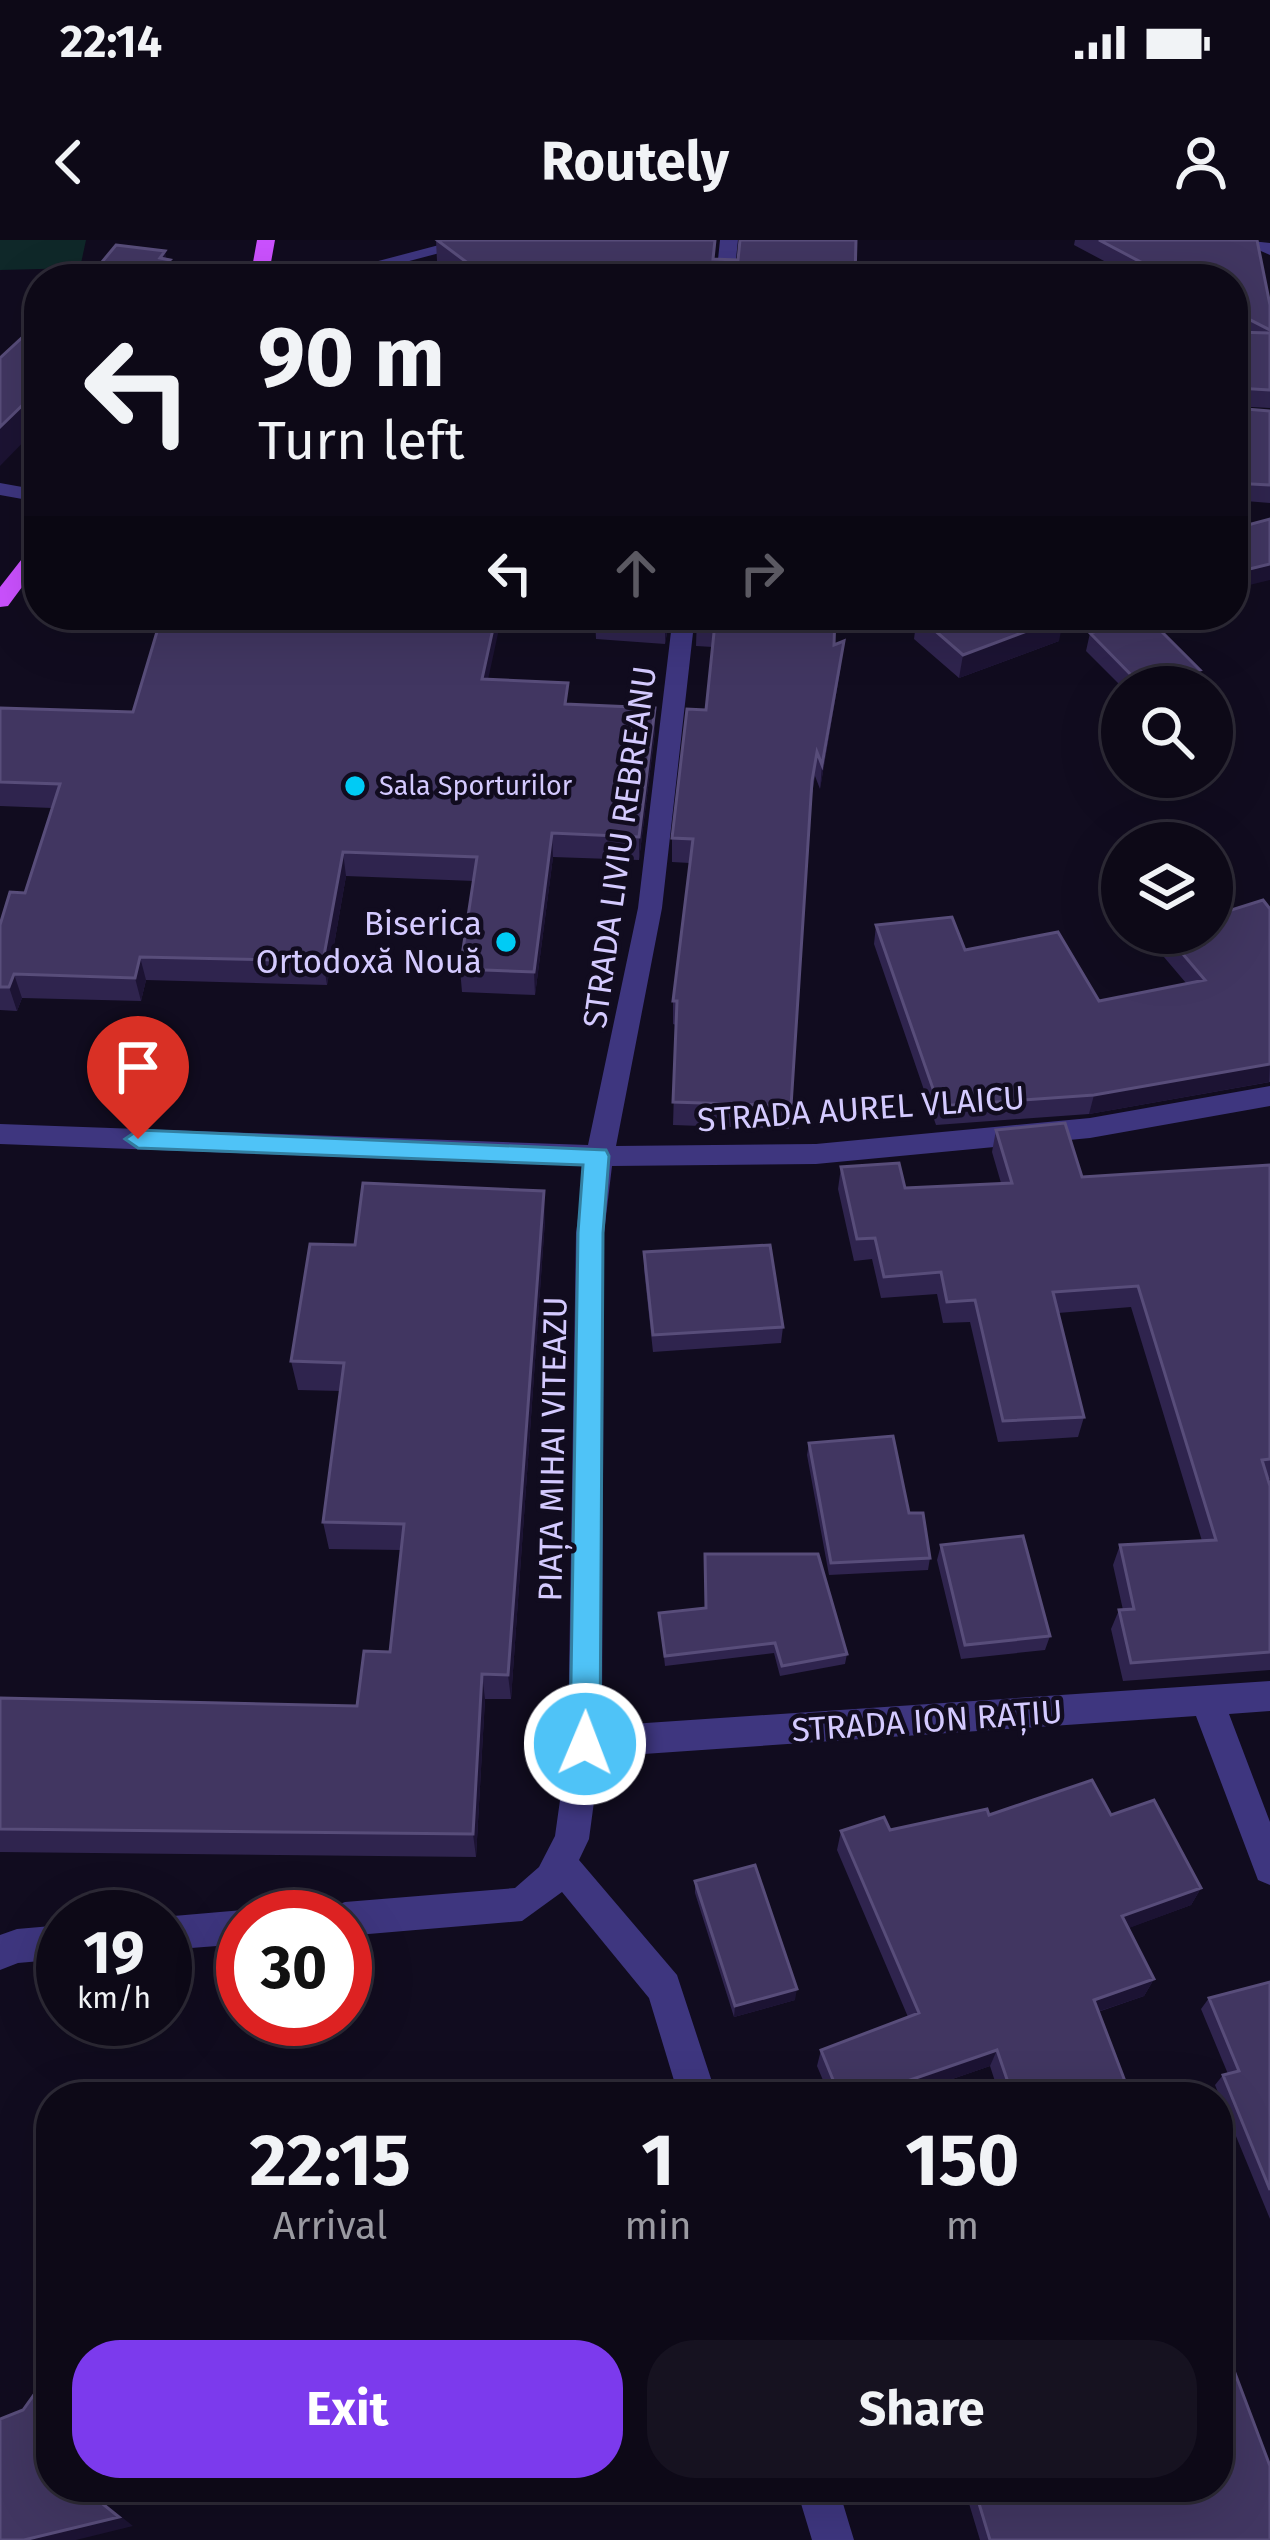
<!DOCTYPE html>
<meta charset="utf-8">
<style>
:root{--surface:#0d0917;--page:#161220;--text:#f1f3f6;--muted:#9a9aa1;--line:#2d2a36;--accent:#7c3aed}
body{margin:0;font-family:"Fira Sans",sans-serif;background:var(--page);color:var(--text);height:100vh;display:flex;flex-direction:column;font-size:45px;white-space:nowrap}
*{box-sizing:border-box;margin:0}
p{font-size:39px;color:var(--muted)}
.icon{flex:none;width:66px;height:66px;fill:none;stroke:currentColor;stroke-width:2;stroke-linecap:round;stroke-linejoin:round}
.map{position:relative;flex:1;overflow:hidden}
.drawer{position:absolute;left:36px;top:1842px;width:1197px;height:420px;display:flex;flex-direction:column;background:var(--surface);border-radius:48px;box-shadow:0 12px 48px #0002,0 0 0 3px var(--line)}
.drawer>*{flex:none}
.top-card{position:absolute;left:24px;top:24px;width:1224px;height:366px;border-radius:48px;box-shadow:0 12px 48px #0002,0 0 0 3px var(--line);background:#0d0917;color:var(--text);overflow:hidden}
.buttons{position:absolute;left:1101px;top:426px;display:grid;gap:24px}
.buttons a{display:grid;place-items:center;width:132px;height:132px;border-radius:50%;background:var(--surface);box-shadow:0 12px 48px #0002,0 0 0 3px var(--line);font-size:60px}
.speed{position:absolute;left:36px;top:1650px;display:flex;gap:24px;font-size:60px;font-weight:700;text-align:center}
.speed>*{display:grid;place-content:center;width:156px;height:156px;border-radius:50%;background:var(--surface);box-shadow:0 12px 48px #0002,0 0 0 3px var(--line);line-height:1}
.speed small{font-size:30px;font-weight:400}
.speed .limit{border:18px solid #d22;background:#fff;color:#111}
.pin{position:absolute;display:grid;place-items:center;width:102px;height:102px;color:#fff;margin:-123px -51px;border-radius:50% 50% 50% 0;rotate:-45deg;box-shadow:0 0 12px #0007}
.pin .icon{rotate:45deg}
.me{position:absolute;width:132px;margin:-66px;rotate:1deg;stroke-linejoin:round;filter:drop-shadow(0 0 9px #0008)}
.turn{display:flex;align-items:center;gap:42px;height:252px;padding:0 36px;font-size:54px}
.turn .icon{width:156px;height:156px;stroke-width:2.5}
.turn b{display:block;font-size:84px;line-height:102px}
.lanes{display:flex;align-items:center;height:114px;padding:0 36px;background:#0003;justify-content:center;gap:60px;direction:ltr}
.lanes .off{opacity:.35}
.eta{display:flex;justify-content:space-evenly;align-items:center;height:204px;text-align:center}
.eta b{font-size:72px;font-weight:700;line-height:84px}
.primary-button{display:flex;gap:24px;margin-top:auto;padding:24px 36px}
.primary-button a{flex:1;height:138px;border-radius:48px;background:var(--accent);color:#fff;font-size:48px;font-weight:700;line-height:138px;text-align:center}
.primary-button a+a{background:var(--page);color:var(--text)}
.status{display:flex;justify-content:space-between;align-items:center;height:84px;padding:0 60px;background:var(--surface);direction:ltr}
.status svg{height:33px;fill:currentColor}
header{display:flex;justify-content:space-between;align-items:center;height:156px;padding:0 36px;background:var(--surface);font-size:54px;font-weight:700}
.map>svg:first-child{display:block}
</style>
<div class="status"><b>22:14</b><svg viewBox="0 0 49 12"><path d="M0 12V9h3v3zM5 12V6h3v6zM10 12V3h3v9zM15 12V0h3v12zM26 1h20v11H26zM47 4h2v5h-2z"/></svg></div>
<header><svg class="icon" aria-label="back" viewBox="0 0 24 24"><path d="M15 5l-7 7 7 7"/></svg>Routely<svg class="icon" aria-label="person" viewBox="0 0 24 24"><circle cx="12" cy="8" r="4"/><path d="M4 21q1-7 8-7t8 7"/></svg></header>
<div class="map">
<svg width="1270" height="2300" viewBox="0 0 1270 2300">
<rect width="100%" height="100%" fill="#110c1f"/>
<path fill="#0f2829" d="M0,0h86l-6,28 -80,2z"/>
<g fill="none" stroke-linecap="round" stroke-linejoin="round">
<path fill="#3e367f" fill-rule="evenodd" d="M458,0h31l-148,39h-31z
M720,0h18l-4,39h-18z
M1242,0l28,3v12l-25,-11z
M0,243l39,7v12l-39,-7z
M673,375h22l-33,293 -46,238 200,-2 274,-26 180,-32v20l-180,32 -274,26 -204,2 -8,67 -2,493 668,-45v30l-41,3 41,108v63l-12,-5 -62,-164 -596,41 -11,82 -10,21 98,115 40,122h-38l-30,-99 -87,-106 -40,29 -177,15v-19h-17l4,-10 13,-5 170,-14 24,-21 16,-31 13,-93 8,-510 9,-67 -585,-22v-20l588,21 50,-237z
M243,1670l14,7h-14v27l-78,6 -3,-33z
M63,1685v34l-45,4 -18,7v-35l17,-6z
M796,2247h42l16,53h-42z"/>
<path fill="#cb51ff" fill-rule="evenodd" d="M257,0h18l-7,39h-18z
M39,304v20l-31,42 -8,1v-20l32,-41z"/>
</g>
<path fill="#2f244e" d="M436,0l279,19 140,20h-395l-23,-18z
M1075,0h182l13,65v103l-36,-2v2l36,3v92l-37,-3v-168h5l-5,-2v-51h-95l-64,-34z
M670,375l-5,29 -69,-5 -1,-21 -33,-3z
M697,375l137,30 7,20 -21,124 -5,-13 -4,24 -22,329 -116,-4 3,-100 -3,-1v-23l17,-138 -18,-1v-24l34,-128 7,-63 -17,-1z
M917,375l142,26 -100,37 -45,-39z
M1090,393l106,54h-74l-36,-36z
M488,439l167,52 -16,129 -86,-3 -18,138 -73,-3 -2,-23 14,-88 -128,-5 -19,109 -181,-5 -5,21 -119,-3 -5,13 -17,-1v-85l25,-32 27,-85 -52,-2v-98l133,4z
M1270,669v173l-181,32 -153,11 -62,-181 2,-19 89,25 134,51 87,-18 -28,-33 5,-17h49z
M996,890l86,47 188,-12v314h-2l2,7v184l-147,11 -12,-52 8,-19h4l-10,-45 7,-20 82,-4 -71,-234 -73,6 26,104 -6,20 -80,5 -28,-120 -27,1 -6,-29 -56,4 -9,-39 -18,2 -16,-72 3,-22 64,21 96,-5 -9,-31z
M545,980l-34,479h-26l-9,158 -476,-5v-154l357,8 33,-54 11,-102 -72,-1 -6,-27 18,-131 -43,-1 -7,-29 64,-116z
M644,1012l139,75 -2,16 -128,9 -9,-83z
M809,1203l100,70 21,45 -2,12 -99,5 -22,-120z
M941,1305l109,91 -5,14 -84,9 -24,-99z
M659,1373l188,41 -2,10 -65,12 -6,-23 -109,13z
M989,1575h122l90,73 -10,17 -63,23 26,51 -10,17 -46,16 33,85h-131l-10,-31 -90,31h-70l-13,-31 4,-16 87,-33 -71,-167 4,-19 49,-1z
M695,1641l100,119 -61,17 -39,-124z
M1270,1742v237l-55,-134 8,-10 5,-1 -27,-65 8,-11z
M964,2247h254l52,53h-290z"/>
<path fill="#1c1333" d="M165,11l2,11 3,-2 4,19h-23l9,-21z
M39,149v37l-39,40v-39z
M1270,324v16l-37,9v-16z
M496,375h6l-19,88 -1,-24z
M666,375h4l-5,29v-24z
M1064,377l-5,24 -100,37 4,-23z
M844,401l-3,24 -21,124 2,-24z
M1200,430l-4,17h-54z
M655,468v23l-16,129v-23z
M552,593l1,24 -18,138 -1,-23z
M343,612l3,24 -19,109 -4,-24z
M140,717l6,23 -5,21 -6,-23z
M14,734l8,24 -5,13 -8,-24z
M1270,824l-1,18 -180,32 5,-19z
M544,951l1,29 -34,479 -3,-24z
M482,1434l3,25 -9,158 -3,-23z
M1201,1648l-10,17 -78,29 9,-18z
M1154,1739l-10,17 -59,20 9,-16z
M797,1749l-2,11 -61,17 1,-11z
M997,1810l-7,16 -90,31h-39z
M86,2247h21l-8,12 34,27 -57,14h-52z"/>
<path fill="#413661" stroke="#584d7a" stroke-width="3" d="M437,0h278l-2,19 25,1 2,-20h116l-1,39h-366z
M1099,0h158l13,65v25l-37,-19v-32h-60z
M116,5l49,6 -5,7 10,2 -19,19h-63z
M315,34l34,5h-38z
M39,82v67l-39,38v-69z
M1233,92l37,1v57l-33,-2 -4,4z
M1233,157l1,11 36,3v74l-37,-2z
M1270,279v45l-37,9v-44z
M162,375h334l-14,64 86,4 -3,21 90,4 -16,129 -87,-4 -18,139 -74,-3 17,-112 -134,-5 -20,109 -183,-4 -5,21 -121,-4 -5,13h-9v-62l10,-33 15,1 35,-109 -60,-2v-74l133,4z
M595,375h71l-1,5z
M697,375h138l-1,30 10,-4 -22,124 -5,-13 -5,29 -21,325 -118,-4 4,-101h-4l20,-162 -21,-1 15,-129 19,1 9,-87 -18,-1z
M917,375h144l3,2 -101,38z
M1147,377l53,53 -58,16 -52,-53z
M1263,660l7,9v155l-176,31 -155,11 -63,-181 76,-8 13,33 93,-18 41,69 106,-21 -40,-47h47v-17z
M1065,883l17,54 188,-12v294l-8,1 8,26v166l-139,11 -12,-53 15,-1 -14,-64 96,-5 -78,-254 -85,6 31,125 -81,4 -28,-121 -28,2 -6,-30 -57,5 -9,-39 -18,1 -16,-72 58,-4 6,25 107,-5 -16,-53z
M363,943l181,8 -36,484 -26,-1 -9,160 -473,-5v-131l357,8 7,-55 26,1 14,-128 -81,-2 21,-159 -53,-2 19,-117 45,1z
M770,1005l13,82 -130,8 -9,-83z
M893,1196l16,77h14l7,45 -99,5 -22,-120z
M1023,1296l27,100 -85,9 -24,-100z
M705,1314h113l29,100 -65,12 -7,-23 -110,13 -6,-43 47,-5z
M1092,1540l19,35 43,-15 47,88 -79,28 32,63 -60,21 37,97h-118l-16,-47 -136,47h-21l-19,-47 98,-37 -78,-182 43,-14 6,13 97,-21 2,6z
M755,1625l42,124 -62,17 -40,-125z
M1270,1742v208l-47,-115 16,-4 -30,-73z
M1218,2088l52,138v74h-280l-16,-53h244z
M51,2131v116h35l-2,2 35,28 -95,23h-24v-121l23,-9z"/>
<path fill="#4fc3f7" stroke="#337fa1" stroke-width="3" d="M138,890l468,20 3,6 -6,77 -3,511 -4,10 -11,4 -11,-4 -4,-10 8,-511 5,-68 -445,-17 -13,-9z"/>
<g fill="#00cbf5" stroke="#110c1f" stroke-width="4.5">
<circle cx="355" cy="546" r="12"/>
<circle cx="506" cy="702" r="12"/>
</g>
<g text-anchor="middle" stroke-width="9" stroke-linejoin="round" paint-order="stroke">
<g font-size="27" fill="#d4caff" stroke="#110c1f" text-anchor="start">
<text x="379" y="555">Sala Sporturilor</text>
</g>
<g font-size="33" fill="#d4caff" stroke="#110c1f">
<text transform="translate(619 607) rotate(-82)" y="12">STRADA LIVIU REBREANU</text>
<text transform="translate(861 868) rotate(-4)" y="12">STRADA AUREL VLAICU</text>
<text transform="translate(552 1209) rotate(-89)" y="12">PIAȚA MIHAI VITEAZU</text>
<text transform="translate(927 1480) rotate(-4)" y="12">STRADA ION RAȚIU</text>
</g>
<g font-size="33" fill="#d4caff" stroke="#110c1f" text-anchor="end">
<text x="482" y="695">Biserica<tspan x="482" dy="38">Ortodoxă Nouă</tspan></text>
</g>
</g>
</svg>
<div class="buttons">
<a><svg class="icon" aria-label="search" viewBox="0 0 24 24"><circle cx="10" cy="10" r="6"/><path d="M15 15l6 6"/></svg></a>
<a><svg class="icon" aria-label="layers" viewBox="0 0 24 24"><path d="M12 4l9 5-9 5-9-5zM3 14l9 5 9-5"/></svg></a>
</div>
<div class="speed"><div>19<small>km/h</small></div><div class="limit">30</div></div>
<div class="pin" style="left:138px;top:899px;background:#d93025"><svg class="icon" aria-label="arrive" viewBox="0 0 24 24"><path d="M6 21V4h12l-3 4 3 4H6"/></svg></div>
<svg class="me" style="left:585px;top:1504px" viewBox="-20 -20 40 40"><circle r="17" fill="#4fc3f7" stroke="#fff" stroke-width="3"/><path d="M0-11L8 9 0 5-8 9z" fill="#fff"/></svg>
<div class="top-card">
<div class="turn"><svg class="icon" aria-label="left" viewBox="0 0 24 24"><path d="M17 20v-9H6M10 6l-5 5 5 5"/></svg><div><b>90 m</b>Turn left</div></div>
<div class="lanes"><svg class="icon" aria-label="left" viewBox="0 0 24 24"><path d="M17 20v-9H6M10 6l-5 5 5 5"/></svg><svg class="icon off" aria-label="ahead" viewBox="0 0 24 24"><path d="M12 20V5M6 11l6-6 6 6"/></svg><svg class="icon off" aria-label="right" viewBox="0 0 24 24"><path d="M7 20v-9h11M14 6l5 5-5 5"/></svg></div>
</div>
<section class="drawer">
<div class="eta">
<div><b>22:15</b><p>Arrival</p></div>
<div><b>1</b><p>min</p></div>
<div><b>150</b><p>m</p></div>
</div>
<div class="primary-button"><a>Exit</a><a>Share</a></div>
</section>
</div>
